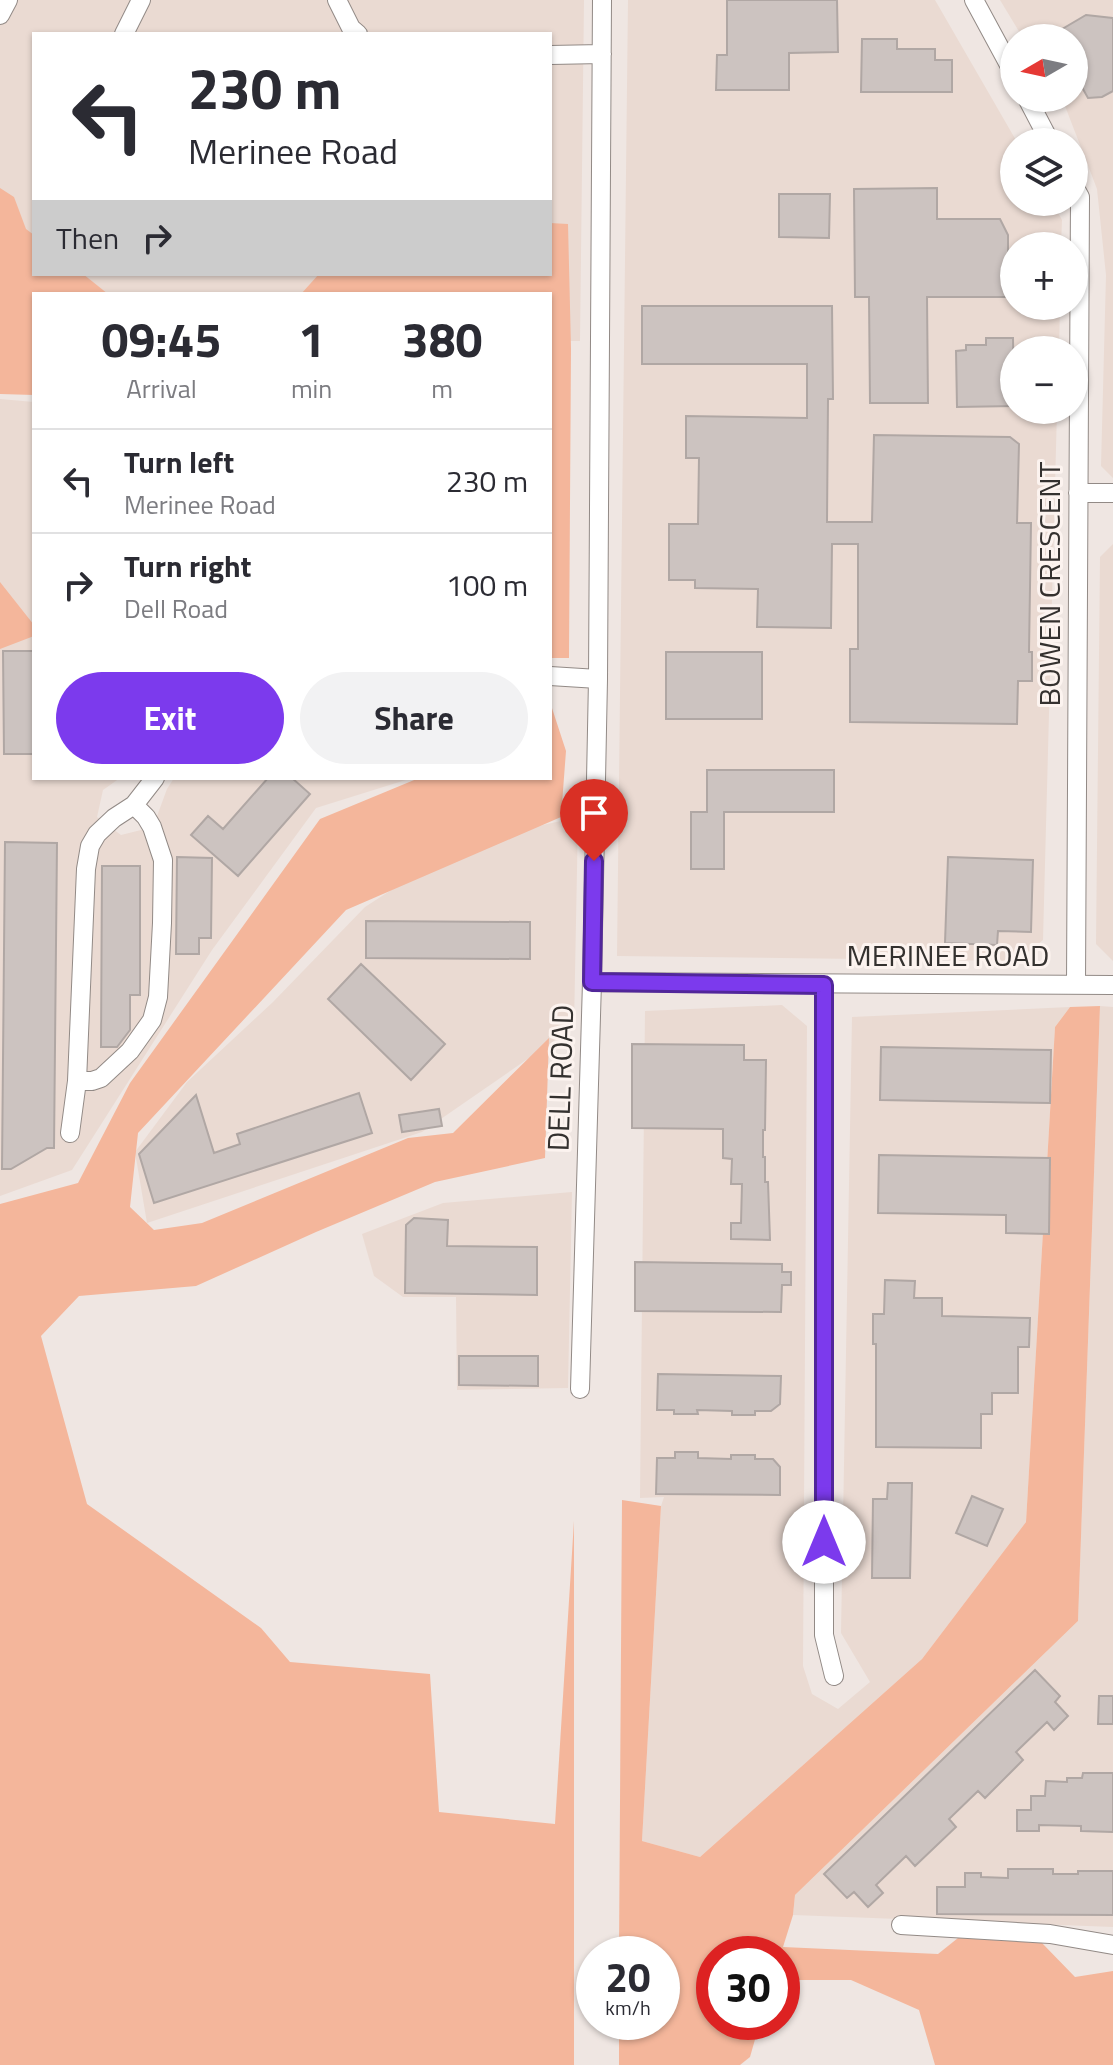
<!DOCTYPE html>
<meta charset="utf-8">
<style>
:root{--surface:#fff;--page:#f2f2f3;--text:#2b2b33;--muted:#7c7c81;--line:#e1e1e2;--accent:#7c3aed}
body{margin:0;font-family:"Titillium Web",sans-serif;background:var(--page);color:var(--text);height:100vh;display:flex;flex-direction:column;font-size:30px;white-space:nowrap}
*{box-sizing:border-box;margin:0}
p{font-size:26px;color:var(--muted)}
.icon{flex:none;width:44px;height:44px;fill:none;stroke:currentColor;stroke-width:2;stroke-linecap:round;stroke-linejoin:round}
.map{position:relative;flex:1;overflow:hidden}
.drawer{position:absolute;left:32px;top:292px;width:520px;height:488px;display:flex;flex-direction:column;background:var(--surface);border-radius:0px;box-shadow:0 2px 6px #0004}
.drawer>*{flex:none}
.top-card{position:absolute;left:32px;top:32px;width:520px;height:244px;border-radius:0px;box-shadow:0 2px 6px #0004;background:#fff;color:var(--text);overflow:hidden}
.needle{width:52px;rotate:261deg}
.fabs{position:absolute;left:1000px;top:24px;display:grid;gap:16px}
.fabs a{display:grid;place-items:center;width:88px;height:88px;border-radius:50%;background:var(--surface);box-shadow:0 2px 6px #0004;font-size:40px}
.speed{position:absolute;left:576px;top:1936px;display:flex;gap:16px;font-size:40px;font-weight:700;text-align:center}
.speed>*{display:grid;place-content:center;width:104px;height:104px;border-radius:50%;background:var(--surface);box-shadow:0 2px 6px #0004;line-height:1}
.speed small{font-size:20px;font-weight:400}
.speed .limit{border:12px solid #d22;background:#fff;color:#111}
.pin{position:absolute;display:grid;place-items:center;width:68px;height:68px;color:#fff;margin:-82px -34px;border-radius:50% 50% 50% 0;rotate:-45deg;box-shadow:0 0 8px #0007}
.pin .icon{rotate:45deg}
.me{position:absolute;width:88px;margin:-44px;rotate:0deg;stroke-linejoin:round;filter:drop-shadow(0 0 6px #0008)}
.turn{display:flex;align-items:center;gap:28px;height:168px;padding:0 24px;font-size:36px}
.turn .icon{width:104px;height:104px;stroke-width:2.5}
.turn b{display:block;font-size:56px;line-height:68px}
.then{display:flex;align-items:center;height:76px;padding:0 24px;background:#0003;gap:16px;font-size:30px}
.eta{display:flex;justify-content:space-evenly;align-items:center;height:136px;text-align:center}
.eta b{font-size:48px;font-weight:700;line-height:56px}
.action{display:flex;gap:16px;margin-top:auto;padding:16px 24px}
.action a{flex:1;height:92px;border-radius:48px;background:var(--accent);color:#fff;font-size:32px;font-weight:700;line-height:92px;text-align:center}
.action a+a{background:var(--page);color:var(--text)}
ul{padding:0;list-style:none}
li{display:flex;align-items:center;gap:24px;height:104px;padding:0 24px;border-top:2px solid var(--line)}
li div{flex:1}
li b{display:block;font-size:30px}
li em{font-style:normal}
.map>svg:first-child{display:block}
</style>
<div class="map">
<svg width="1113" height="2065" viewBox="0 0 1113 2065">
<rect width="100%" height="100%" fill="#efe6e2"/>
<path fill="#eadad2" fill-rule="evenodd" d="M0,0h584l-4,341h-30v-47h-516l-34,40zM34,34h516v240h-516z
M628,0h307l82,142h-3v60h38l10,18 -1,26h-47v60h46l-1,44h-45v60h43l-14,530 -26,21 -400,-5z
M1000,0h113v478l-12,-12 5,-191 -9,-86 -32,-83 -5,-8h14v-60h-51z
M0,399l34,3v376h86l-17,12 -6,27 24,18 32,-8 14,-38 7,-11h238l-96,30 -104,142 -140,220 -72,26z
M1113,544v417l-17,-17 4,-387z
M578,817l-4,210 -152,105 -275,91 -12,-71 52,-70 86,-80 92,-95 99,-64z
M782,1005l25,21 -4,640 9,28 26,15 32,-27 -29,-49 11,-616 218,-10 -15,20 -29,495 -104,137 -222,198 -58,-16 19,-335 3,-9 -24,1 5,-487z
M1100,1006l13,1v920l-320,-12 2,-20 283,-274z
M572,1192l-4,196 -111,2 -1,-93h-53l-29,-21 -12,-42 81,-31z"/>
<path fill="#f4b69b" d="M0,188l14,9 12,32 8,6v39h49l25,20h-74v101l-34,-1z
M550,223l18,1 3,124 -2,310h-19v-364h-249l18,-20h231z
M0,582l34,43v11l-34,13z
M550,702l16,49 -5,66 -215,93 -208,223 -8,74 24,23 48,-7 206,-85 45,-5 96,-95 -4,120 -110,24 -119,50 -120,54 -117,10 -38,40 46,168 174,124 29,34 140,12 9,138 116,12 19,-303v544h-574v-861l78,-21 52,-100 190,-264 99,-41h131z
M1100,1006l-22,615 -283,274 -2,20 -10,32 155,7 20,-16 84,5 33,34 38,-6v94h-178l-16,-55 -68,-30h-69v-26h-68v68h46l-10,35 -10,8h-121v-43h43v-68h-43l3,-454 39,6 -19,335 58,16 222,-198 104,-137 29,-495 15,-20z"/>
<path fill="#ccc3c0" stroke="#b0a7a4" stroke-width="2" d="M727,0h110l1,52 -49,1v37h-73l1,-35h10z
M1086,15l27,3v73l-11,6 -14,1 -14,-25v-35h-27z
M862,39h35v10h38v11h17v32h-91z
M937,188v31h63l8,16v62h-81l1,106h-58l-1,-106h-14l-1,-108z
M779,194h51l-1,44 -50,-1z
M642,306h190l1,93h-5l-1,123h45l2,-87 136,2 9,7 -2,79h14l-2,129h3v29h-14l-1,43 -167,-2v-73h8v-105h-26l-1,84 -74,-1 1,-38 -63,-1v-8h-26v-56h29l1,-66h-13v-42l121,2v-54h-165z
M986,338h27l1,68 -57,1 -1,-56 10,-1v-5h20z
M3,651h31v103h-30z
M666,652h96v67h-96z
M707,770h127v42h-110v57h-33v-57h16z
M268,778h24l18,16 -72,82 -47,-41 17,-19 15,13z
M5,842l52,1 -3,305h-7l-36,21h-9z
M177,857l35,1 -1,80h-12v16h-23z
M948,857l85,3 -2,72 -33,-1 -1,14 -52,-2z
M102,866h38v129h-10v35l-13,17h-16z
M366,921l164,1v37l-164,-1z
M361,964l84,80 -34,36 -83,-81z
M632,1044l112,1v15h22l-1,70h-2v27h2v25h3l2,58 -39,-1v-16h10l1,-39h-11l1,-25 -9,-1v-29l-91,-1z
M881,1047l170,3 -1,53 -170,-3z
M359,1093l13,40 -218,70 -15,-49 57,-59 18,58 26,-9 -3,-10z
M439,1109l3,17 -40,6 -3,-17z
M879,1155l171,3 -1,76 -43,-1v-18l-128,-2z
M414,1218l34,2 -1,26 90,1v48l-132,-2 1,-68z
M635,1262l147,2v8h9v13h-9l-1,27 -146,-1z
M885,1280l30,1 -1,17h28v18l88,2 -1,29h-11v46h-26v21h-11v34l-105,-1v-103h-3v-30h11z
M459,1356h79v30l-79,-1z
M658,1374l123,2 -1,28 -9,7h-16v4h-23v-4l-35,-1 1,4h-24v-4h-17z
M675,1452h23v6l33,1v-4h24v4h18l7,8v28l-124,-1 1,-36h18z
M888,1483h24l-2,95h-38l1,-79h14z
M972,1496l31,13 -16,37 -31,-13z
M1035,1670l25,26 -5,6 13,14 -14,14 -7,-8 -31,30 7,8 -38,38 -7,-7 -29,28 7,8 -41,39 -9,-10 -30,29 7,8 -15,14 -14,-15 -7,6 -23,-24z
M1099,1696h14v28h-15z
M1083,1773h30v59l-32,-1v-5l-42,-1v6h-22v-21h14v-14h14l1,-15 21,1v-4h15z
M1008,1869h45v5h25v-3h35v44l-176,-1v-27h28v-14h16v4l27,1z"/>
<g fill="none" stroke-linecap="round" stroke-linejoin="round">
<defs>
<path id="minor" d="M337,0l14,28 7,6
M974,0l40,74
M0,15l8,-15
M124,34l17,-34
M550,55l52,-1
M1027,98l23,44
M1074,186l6,11 -4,787
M1078,493h35
M550,676l48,3
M134,805l12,12 6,10 11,33 -1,63 -4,74 -6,23 -22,31 -29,27 -9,3h-15l9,-212 4,-23 7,-12 17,-16 20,-13 21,-27
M592,982l521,3
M824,985v650l10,41
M70,1133l7,-52
M580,1389l12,-407 6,-303 4,-679
M901,1925l149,9 63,11"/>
</defs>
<use href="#minor" stroke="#928a86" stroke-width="20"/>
<use href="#minor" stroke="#fff" stroke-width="18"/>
</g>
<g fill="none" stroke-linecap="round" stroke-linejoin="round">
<defs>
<path id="route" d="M594,861l-2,121 232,3v557"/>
</defs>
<use href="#route" stroke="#51269a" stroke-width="20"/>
<use href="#route" stroke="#7c3aed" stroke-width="14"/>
</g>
<g text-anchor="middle" stroke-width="6" stroke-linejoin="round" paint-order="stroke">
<g font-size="30" fill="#34312f" stroke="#fcf3ef">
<text transform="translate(1050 584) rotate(-90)" y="10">BOWEN CRESCENT</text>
<text x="948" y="966">MERINEE ROAD</text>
<text transform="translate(561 1078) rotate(-88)" y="10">DELL ROAD</text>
</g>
</g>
</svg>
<div class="fabs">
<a><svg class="needle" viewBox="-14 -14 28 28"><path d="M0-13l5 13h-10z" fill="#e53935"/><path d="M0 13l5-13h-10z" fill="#7c7c81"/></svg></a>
<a><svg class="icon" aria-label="layers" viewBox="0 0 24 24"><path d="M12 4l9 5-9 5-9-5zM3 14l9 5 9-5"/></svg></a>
<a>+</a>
<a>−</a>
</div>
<div class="speed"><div>20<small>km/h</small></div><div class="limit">30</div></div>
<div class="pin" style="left:594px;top:861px;background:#d93025"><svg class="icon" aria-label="arrive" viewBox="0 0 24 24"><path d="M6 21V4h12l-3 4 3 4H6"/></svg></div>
<svg class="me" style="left:824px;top:1542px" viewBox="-20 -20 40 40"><circle r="19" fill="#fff"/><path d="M0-13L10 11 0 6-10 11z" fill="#7c3aed"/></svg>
<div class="top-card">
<div class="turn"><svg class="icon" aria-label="left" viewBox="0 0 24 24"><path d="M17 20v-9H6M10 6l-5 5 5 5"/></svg><div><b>230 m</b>Merinee Road</div></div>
<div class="then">Then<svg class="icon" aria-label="right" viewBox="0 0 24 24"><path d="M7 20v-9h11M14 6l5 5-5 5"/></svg></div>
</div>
<section class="drawer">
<div class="eta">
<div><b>09:45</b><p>Arrival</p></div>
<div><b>1</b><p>min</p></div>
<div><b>380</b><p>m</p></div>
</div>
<ul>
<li><svg class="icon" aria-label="left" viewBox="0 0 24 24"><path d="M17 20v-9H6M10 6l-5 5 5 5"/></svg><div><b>Turn left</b><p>Merinee Road</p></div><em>230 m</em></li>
<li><svg class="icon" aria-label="right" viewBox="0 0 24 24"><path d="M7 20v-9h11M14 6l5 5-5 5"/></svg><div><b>Turn right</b><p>Dell Road</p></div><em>100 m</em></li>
</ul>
<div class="action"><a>Exit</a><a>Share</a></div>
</section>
</div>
